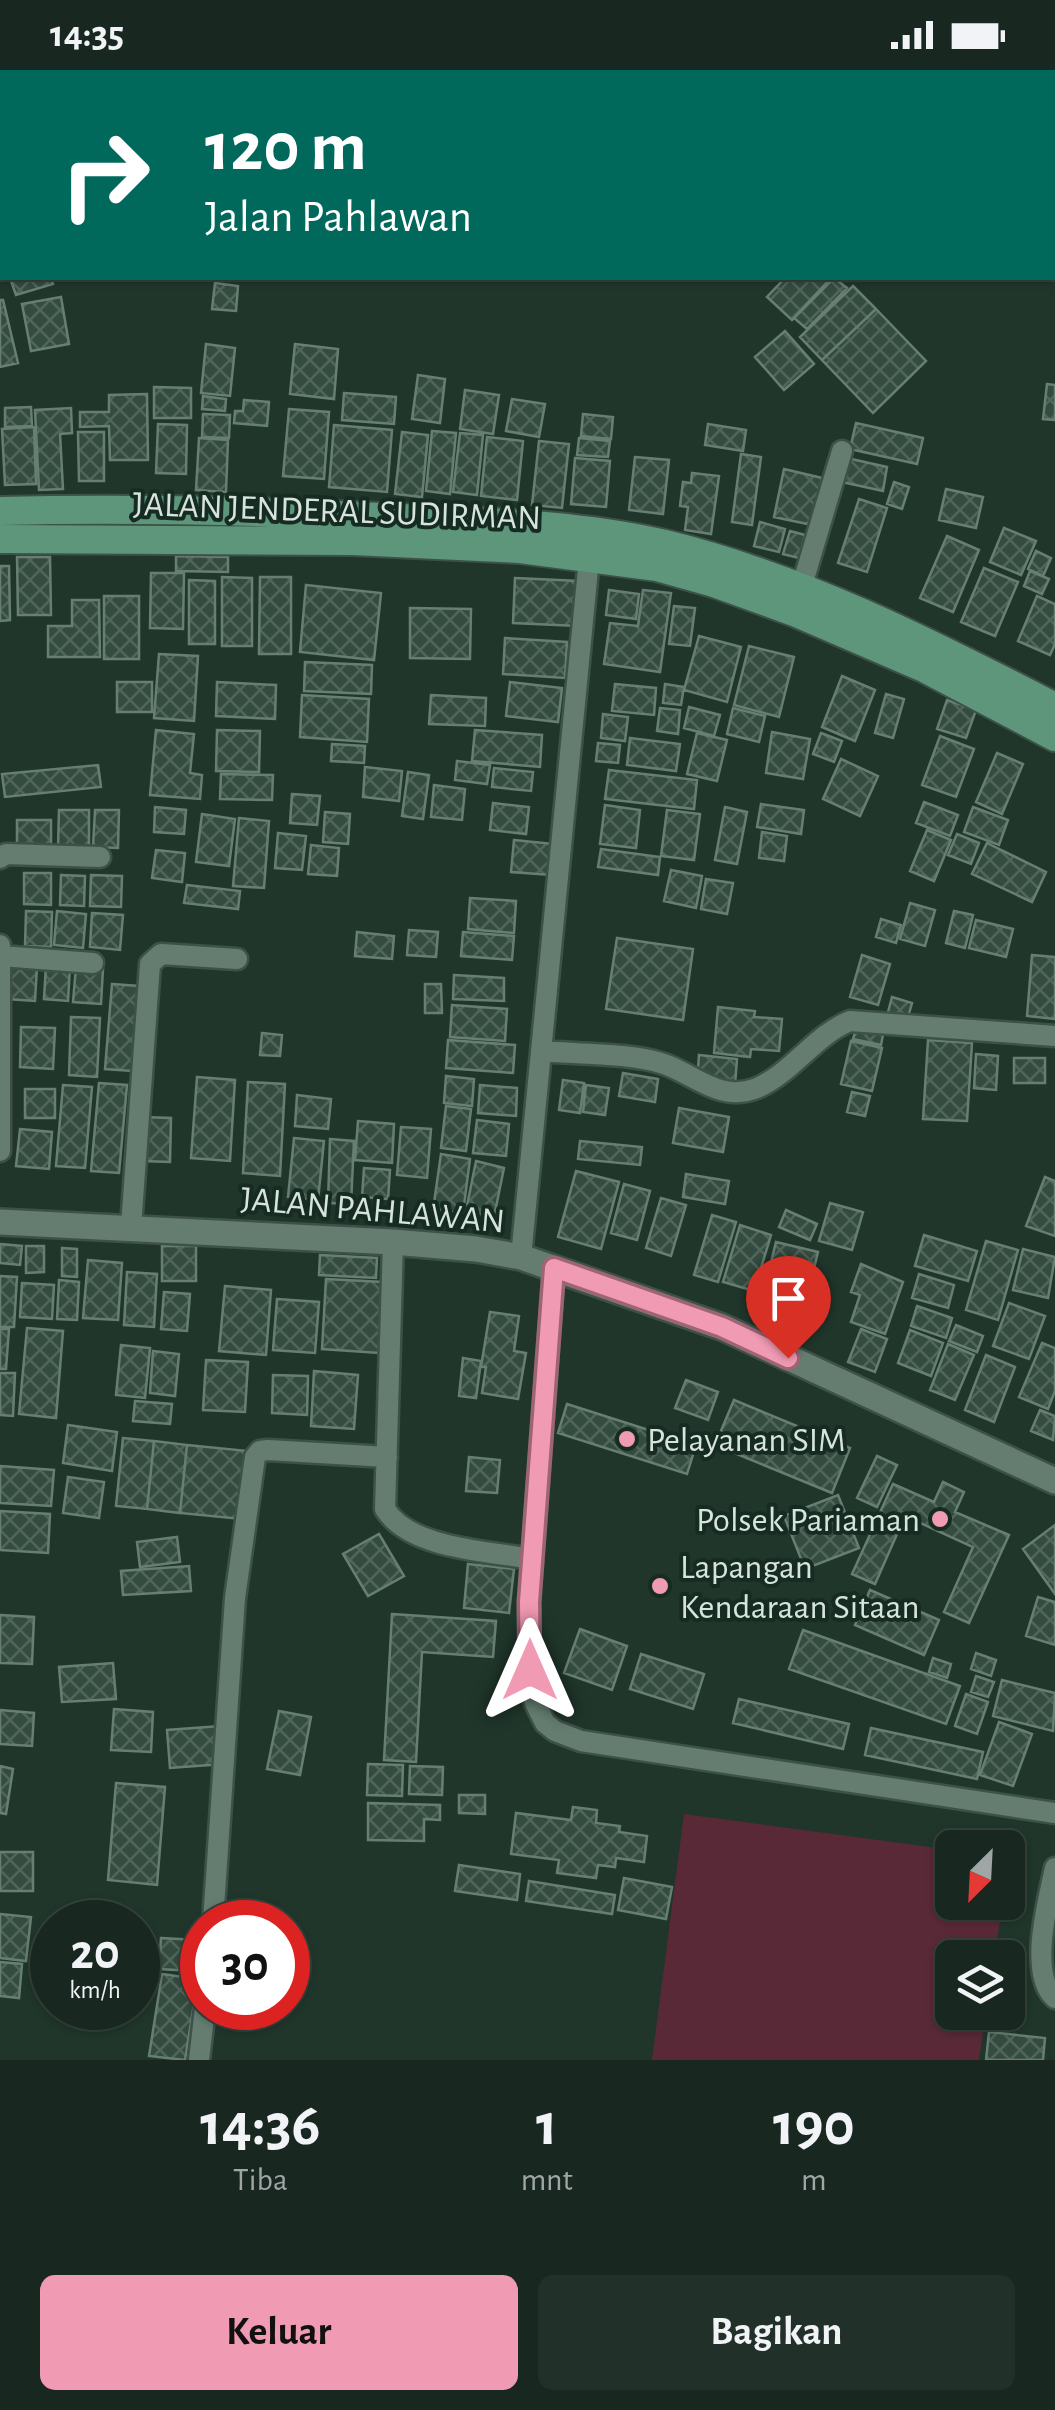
<!DOCTYPE html>
<html lang="id">
<style>
:root{--surface:#182820;--page:#213029;--text:#f1f3f6;--muted:#9fa6a5;--line:#36443e;--accent:#f19ab3}
body{margin:0;font-family:"Alegreya Sans",sans-serif;background:var(--page);color:var(--text);height:100vh;display:flex;flex-direction:column;font-size:38px;white-space:nowrap}
*{box-sizing:border-box;margin:0}
p{font-size:32px;color:var(--muted)}
.icon{flex:none;width:55px;height:55px;fill:none;stroke:currentColor;stroke-width:2;stroke-linecap:round;stroke-linejoin:round}
.map{position:relative;height:1990px;overflow:hidden}
.panel{display:flex;flex-direction:column;background:var(--surface);flex:1}
.panel>*{flex:none}
.top-card{position:absolute;left:0px;top:0px;width:1055px;height:210px;box-shadow:0 2px 8px #0004,0 0 0 2px var(--line);background:#00695c;color:#fff;overflow:hidden}
.needle{width:65px;rotate:204deg}
.controls{position:absolute;left:935px;top:1760px;display:grid;gap:20px}
.controls a{display:grid;place-items:center;width:90px;height:90px;border-radius:15px;background:var(--surface);box-shadow:0 2px 8px #0004,0 0 0 2px var(--line);font-size:50px}
.speed{position:absolute;left:30px;top:1830px;display:flex;gap:20px;font-size:50px;font-weight:700;text-align:center}
.speed>*{display:grid;place-content:center;width:130px;height:130px;border-radius:50%;background:var(--surface);box-shadow:0 2px 8px #0004,0 0 0 2px var(--line);line-height:1}
.speed small{font-size:25px;font-weight:400}
.speed .limit{border:15px solid #d22;background:#fff;color:#111}
.pin{position:absolute;display:grid;place-items:center;width:85px;height:85px;color:#fff;margin:-102px -42px;border-radius:50% 50% 50% 0;rotate:-45deg;box-shadow:0 0 10px #0007}
.pin .icon{rotate:45deg}
.me{position:absolute;width:110px;margin:-55px;rotate:0deg;stroke-linejoin:round;filter:drop-shadow(0 0 8px #0008)}
.turn{display:flex;align-items:center;gap:35px;height:210px;padding:0 40px;font-size:45px}
.turn .icon{width:130px;height:130px;stroke-width:2.5}
.turn b{display:block;font-size:70px;line-height:85px}
.eta{display:flex;justify-content:space-evenly;align-items:center;height:170px;text-align:center}
.eta b{font-size:60px;font-weight:700;line-height:70px}
.cta{display:flex;gap:20px;margin-top:auto;padding:20px 40px}
.cta a{flex:1;height:115px;border-radius:15px;background:var(--accent);color:#111;font-size:40px;font-weight:700;line-height:115px;text-align:center}
.cta a+a{background:var(--page);color:var(--text)}
.status{display:flex;justify-content:space-between;align-items:center;height:70px;padding:0 50px;background:var(--surface);direction:ltr}
.status svg{height:28px;fill:currentColor}
.map>svg:first-child{display:block}
</style>
<div class="status"><b>14:35</b><svg viewBox="0 0 49 12"><path d="M0 12V9h3v3zM5 12V6h3v6zM10 12V3h3v9zM15 12V0h3v12zM26 1h20v11H26zM47 4h2v5h-2z"/></svg></div>
<div class="map">
<svg width="1055" height="1990" viewBox="0 0 1055 1990">
<defs>
<pattern id="building-cross-hatch" width="8" height="8" patternUnits="userSpaceOnUse" patternTransform="scale(2.5)"><rect width="8" height="8" fill="#344b3f"/><path d="M0 0l8 8M0 8l8-8" fill="none" stroke="#51655a"/></pattern>
</defs>
<rect width="100%" height="100%" fill="#20362b"/>
<path fill="#592938" d="M684,1744l268,36v52l51,1 -9,54 -42,1v54l34,1 -7,47h-327z"/>
<g fill="none" stroke-linecap="round" stroke-linejoin="round">
<path stroke="#7e394f" stroke-width="40" d="M277,2l7,-2
M0,107l2,-1"/>
</g>
<path fill="url(#building-cross-hatch)" stroke="#677f72" stroke-width="2.5" d="M10,208h41l2,6 -37,11z
M785,208h46l-39,42 -25,-23z
M834,208l13,10 -40,41 -13,-11z
M215,213l23,3 -2,25 -24,-2z
M853,216l23,23 -54,51 -22,-23z
M61,227l8,47 -38,7 -9,-47z
M0,230h3l15,63 -18,4z
M876,239l50,52 -53,52 -51,-53z
M785,261l29,33 -30,26 -29,-33z
M206,274l29,4 -5,48 -29,-3z
M295,274l43,5 -4,50 -44,-5z
M418,305l27,4 -5,44 -28,-4z
M1047,314l8,1v35l-12,-1z
M154,317l37,1v30h-37z
M465,320l34,5 -6,39 -33,-5z
M344,323l52,4 -2,27 -52,-4z
M147,324l1,66h-38l-1,-34 -29,1v-15h29v-17z
M203,326l23,3 -1,12 -23,-2z
M512,329l33,5 -6,33 -33,-6z
M244,330l25,2 -2,24 -33,-3 1,-12h8z
M31,337l1,19 -27,1v-19z
M71,338l1,25 -12,1 3,55 -24,1 -4,-80z
M289,339l40,3 -5,67 -41,-3z
M203,344l27,1 -1,23 -27,-1z
M583,344l30,3 -2,22 -30,-3z
M856,353l67,15 -6,26 -67,-15z
M158,354l29,1 -1,49 -30,-1z
M708,354l38,6 -3,21 -38,-6z
M334,355l58,5 -5,62 -58,-5z
M34,357l2,57 -31,1 -3,-56z
M432,361l24,2 -6,61 -24,-3z
M78,362h26v49h-25z
M402,362l26,3 -6,62 -27,-3z
M460,363l23,2 -6,60 -24,-3z
M487,367l36,4 -6,59 -36,-4z
M199,368l29,2 -2,52 -30,-2z
M579,368l31,3 -2,16 -31,-2z
M539,371l30,3 -7,64 -30,-3z
M741,384l20,3 -9,68 -20,-3z
M635,387l34,3 -6,54 -34,-4z
M575,388l35,3 -4,46 -35,-3z
M847,388l40,9 -4,24 -41,-9z
M784,399l38,9 -10,47 -38,-8z
M692,403l27,3 -8,58 -26,-4 3,-23 -8,-1 3,-24 8,1z
M894,412l15,5 -7,22 -15,-5z
M946,419l37,8 -7,31 -37,-8z
M859,429l28,9 -20,64 -29,-9z
M760,452l25,7 -6,23 -25,-6z
M1004,458l32,13 -15,34 -31,-13z
M790,461l15,4 -6,23 -16,-4z
M947,466l32,14 -26,62 -33,-14z
M1036,481l15,7 -8,18 -15,-7z
M176,486l52,1v15l-52,-1z
M17,487h33l1,58h-33z
M0,496h9l1,54 -10,1z
M984,498l34,14 -23,54 -34,-14z
M1030,501l19,8 -7,15 -18,-8z
M151,503h33l-1,56 -33,-1z
M222,507l30,1v68h-30z
M260,507h31v77h-32z
M515,508l64,3 -2,45 -64,-3z
M189,510l26,1v63h-26z
M306,515l75,8 -7,67 -74,-8z
M609,520l30,4 -3,25 -30,-4z
M643,520l28,3 -11,79 -56,-8 6,-41 28,3z
M104,526h35v63h-35z
M1037,526l18,8v40l-5,11 -32,-14z
M72,530h27l1,57h-52v-31h24z
M674,536l21,2 -5,38 -21,-2z
M410,538l61,1 -1,50 -60,-1z
M699,566l42,11 -14,55 -43,-12z
M505,568l62,4 -2,36 -62,-4z
M749,576l45,11 -15,60 -45,-12z
M159,584l39,2 -4,65 -40,-3z
M305,592l67,3 -1,29 -67,-3z
M842,606l33,14 -20,51 -33,-14z
M117,612h35v30h-35z
M217,612l59,3 -1,34 -59,-3z
M510,612l52,6 -4,34 -52,-6z
M615,614l41,4 -2,27 -42,-4z
M665,614l19,3 -3,18 -18,-2z
M886,624l18,5 -11,39 -18,-5z
M302,625l67,4 -2,43 -67,-5z
M431,625l55,3 -1,28 -56,-2z
M947,630l29,10 -10,28 -29,-9z
M689,637l31,8 -6,21 -30,-8z
M660,638l20,2 -2,24 -21,-3z
M733,638l32,8 -6,26 -32,-8z
M603,644l25,3 -3,24 -24,-3z
M156,660l38,4 -4,39 12,2 -2,24 -50,-4z
M217,660l43,1 -1,41 -43,-1z
M475,660l67,5 -2,32 -68,-6z
M772,662l38,7 -7,40 -37,-6z
M697,663l30,7 -10,41 -30,-7z
M821,663l21,8 -8,21 -21,-8z
M940,666l34,13 -18,48 -34,-12z
M630,668l50,6 -4,27 -49,-6z
M598,673l22,2 -2,18 -22,-2z
M332,674l33,2 -1,17 -33,-2z
M997,683l26,11 -21,50 -26,-12z
M841,689l37,17 -18,40 -37,-17z
M457,691l33,4 -3,19 -32,-4z
M98,695l3,22 -96,10 -3,-23z
M365,697l37,4 -3,30 -36,-4z
M494,698l39,4 -2,19 -39,-4z
M609,700l88,10 -3,29 -89,-10z
M408,702l21,3 -6,44 -21,-3z
M221,704l52,1 -1,25 -52,-1z
M434,715l31,4 -3,31 -31,-3z
M292,724l28,2 -3,29 -27,-2z
M924,732l34,13 -8,21 -34,-13z
M493,733l36,4 -3,27 -36,-4z
M761,734l43,6 -3,24 -44,-7z
M605,735l35,5 -4,38 -36,-4z
M155,737l31,3 -2,24 -30,-2z
M725,737l22,5 -10,52 -22,-4z
M973,737l35,13 -9,25 -35,-13z
M59,740h30v38h-31z
M95,740h24l-1,38 -25,-1z
M667,740l33,4 -6,46 -33,-4z
M325,742l25,2 -2,30 -25,-2z
M202,744l33,5 -6,47 -33,-4z
M239,748l30,3 -5,67 -31,-2z
M17,750h34v27l-34,-1z
M927,760l24,10 -17,41 -24,-10z
M762,762l25,4 -3,25 -25,-3z
M278,763l28,3 -4,34 -27,-2z
M957,764l22,9 -8,21 -23,-9z
M514,770l40,4 -3,31 -40,-3z
M987,773l59,29 -14,30 -60,-28z
M311,775l28,3 -2,28 -29,-2z
M601,779l59,8 -2,18 -60,-8z
M156,780l29,3 -3,29 -30,-4z
M671,800l31,6 -6,32 -32,-7z
M24,803h27v32l-27,-1z
M61,805l24,1 -1,30 -24,-1z
M91,805l31,1 -1,31 -31,-1z
M706,809l27,4 -6,31 -26,-5z
M187,815l53,6 -2,18 -54,-6z
M470,828l46,3 -2,32 -46,-4z
M910,833l25,7 -10,36 -25,-7z
M26,841l26,1 -1,35 -26,-1z
M57,841l29,3 -3,34 -29,-3z
M954,841l19,4 -8,33 -19,-5z
M92,843l31,2 -3,35 -30,-3z
M881,849l20,6 -5,18 -20,-6z
M976,850l37,9 -7,28 -37,-9z
M409,860l29,2 -2,25 -29,-2z
M357,862l37,4 -2,23 -37,-3z
M463,862l51,4 -2,24 -51,-4z
M617,868l76,11 -10,71 -77,-11z
M862,885l28,9 -12,41 -28,-8z
M1032,885l23,2v62l-28,-3z
M9,895l28,2 -2,34 -28,-2z
M46,895l24,1 -2,35 -24,-2z
M76,897l27,2 -2,35 -28,-2z
M454,905l50,3v23l-51,-2z
M112,914l27,2 -7,85 -27,-2z
M425,914h16l1,29h-17z
M892,927l20,6 -4,14 -20,-5z
M452,935l55,4 -2,32 -55,-4z
M718,937l37,4 -1,6 28,2 -3,32 -28,-2 -1,8 -36,-4z
M71,947l29,1 -3,59 -28,-2z
M21,957l34,1 -2,41 -33,-2z
M856,959l27,6 -2,10 -28,-6z
M262,963l20,2 -2,21 -20,-1z
M448,970l67,5 -2,28 -67,-5z
M928,970l44,3 -5,78 -44,-2z
M851,971l31,7 -10,43 -31,-7z
M976,984l22,2 -2,34 -22,-2z
M699,985l38,4 -2,26 -38,-3z
M1014,988h31v25h-31z
M623,1003l35,6 -3,23 -36,-6z
M446,1006l28,3 -2,27 -28,-3z
M197,1007l38,3 -5,81 -39,-3z
M563,1010l21,3 -4,30 -21,-3z
M248,1012l37,2 -5,92 -37,-3z
M99,1013l28,2 -8,88 -28,-2z
M63,1015l29,2 -7,81 -29,-2z
M480,1015l37,3 -1,28 -38,-3z
M586,1015l23,3 -4,27 -22,-3z
M25,1019h30v29h-30z
M852,1022l18,4 -5,20 -18,-4z
M297,1025l34,4 -3,30 -33,-3z
M446,1036l25,3 -5,42 -25,-3z
M679,1038l50,9 -6,35 -50,-9z
M143,1047l28,1 -1,44 -28,-1z
M477,1050l32,4 -3,32 -33,-3z
M358,1051l36,3 -2,39 -37,-3z
M401,1057l30,2 -4,49 -30,-3z
M20,1059l32,3 -3,37 -33,-3z
M294,1068l30,3 -6,59 -30,-3z
M330,1069l24,2 -3,63 -23,-1z
M580,1071l62,6 -2,18 -62,-6z
M441,1084l29,5 -7,54 -30,-3z
M476,1091l28,7 -10,49 -28,-6z
M364,1098l26,2 -2,29 -26,-2z
M576,1101l43,11 -18,67 -43,-12z
M686,1104l43,7 -4,23 -42,-7z
M1045,1107l10,4v55l-29,-10z
M624,1114l26,7 -13,49 -26,-7z
M661,1128l25,7 -15,51 -25,-8z
M830,1133l33,9 -11,38 -33,-9z
M786,1140l31,14 -7,16 -31,-13z
M712,1145l24,7 -18,60 -24,-7z
M740,1155l31,10 -17,56 -31,-9z
M924,1165l53,16 -9,30 -53,-15z
M986,1171l32,9 -20,70 -32,-10z
M776,1172l42,10 -13,53 -42,-10z
M0,1174l22,2 -2,19 -20,-2z
M26,1176h18v26l-18,1z
M162,1176h34v35h-34z
M62,1178l15,1v28l-15,-1z
M1023,1179l32,8 -7,41 -35,-8z
M320,1185l57,3 -1,20 -57,-3z
M88,1190l34,3 -4,57 -35,-2z
M861,1194l42,18 -18,52 -34,-12 9,-27 -9,-3z
M127,1202l30,2 -3,53 -30,-2z
M919,1204l35,11 -6,23 -36,-10z
M0,1206l17,1 -3,50h-14z
M326,1209l57,3 -4,71 -57,-4z
M59,1210l20,2 -2,38 -20,-1z
M22,1213l32,2 -2,34 -32,-2z
M225,1216l46,4 -5,65 -47,-4z
M164,1222l26,2 -3,37 -26,-2z
M277,1229l42,3 -4,51 -42,-3z
M1009,1233l36,13 -16,43 -36,-13z
M917,1236l35,12 -6,20 -35,-12z
M490,1242l29,4 -5,35 12,2 -8,46 -36,-6 4,-26h-5z
M956,1255l27,11 -6,16 -28,-11z
M27,1258l36,3 -7,87 -37,-4z
M0,1259h9l-3,40h-6z
M861,1259l26,10 -12,33 -27,-10z
M910,1260l33,13 -12,33 -33,-13z
M1042,1273l13,5v43l-7,18 -29,-12z
M948,1274l26,11 -19,45 -25,-10z
M121,1275l29,3 -5,50 -29,-3z
M153,1281l26,3 -4,42 -25,-3z
M986,1285l29,12 -21,55 -29,-12z
M463,1288l18,3 -5,37 -17,-2z
M206,1290l42,2 -3,50 -42,-2z
M314,1301l44,4 -4,54 -43,-3z
M0,1303h15l-2,43 -13,-1z
M273,1305l35,1 -1,39 -35,-2z
M686,1310l32,12 -10,28 -33,-12z
M734,1330l116,48 -18,45 -117,-48z
M135,1331l37,3 -2,20 -37,-3z
M567,1334l129,41 -9,29 -129,-41z
M1040,1340l15,6 -2,24 -22,-9z
M68,1355l49,7 -5,39 -49,-8z
M123,1368l31,3 -7,68 -31,-3z
M154,1371l33,4 -7,68 -33,-4z
M187,1375l61,6 -7,68 -61,-6z
M877,1386l20,9 -20,42 -20,-9z
M469,1387l31,3 -3,33 -31,-2z
M0,1396l54,4 -3,36 -51,-3z
M68,1407l36,5 -5,36 -36,-5z
M943,1412l21,10 -9,20 54,23 -40,88 -25,-11 29,-65 -68,-31 -30,68 -23,-10 41,-90 41,18z
M838,1425l21,53 -54,21 -21,-53z
M0,1441l50,3 -2,39 -48,-3z
M1055,1455v69l-32,-45z
M379,1464l25,42 -36,20 -25,-42z
M177,1467l3,25 -40,5 -3,-25z
M468,1494l46,5 -5,44 -45,-5z
M189,1496l2,25 -68,4 -2,-24z
M870,1520l69,30 -15,35 -69,-30z
M1038,1527l17,5v43l-29,-9z
M392,1544l104,7 -3,36 -71,-5 -6,110 -32,-2z
M0,1545l34,2 -2,47 -32,-1z
M580,1559l47,17 -15,44 -48,-17z
M803,1560l157,56 -14,38 -157,-55z
M976,1583l20,7 -5,16 -20,-7z
M641,1584l63,20 -11,35 -63,-20z
M933,1588l18,6 -4,14 -18,-6z
M113,1593l3,36 -54,3 -3,-35z
M976,1606l18,6 -6,15 -17,-5z
M1002,1610l53,13 -2,38 -60,-15z
M966,1624l22,8 -11,32 -22,-8z
M739,1629l110,25 -6,25 -110,-26z
M114,1639l39,3 -2,40 -40,-2z
M0,1640l34,3 -2,33 -32,-2z
M279,1641l32,6 -11,58 -33,-6z
M999,1652l33,12 -19,52 -33,-11z
M220,1656l3,38 -53,4 -3,-38z
M871,1658l112,24 -6,27 -112,-24z
M368,1694l35,1 -1,31 -35,-1z
M0,1696l13,3 -7,45 -6,-1z
M410,1696l33,1 -1,28 -33,-1z
M116,1713l49,4 -8,98 -49,-5z
M459,1725h26v19l-26,-1z
M368,1733l72,2v15l-16,-1v22l-56,-1z
M573,1737l24,3 -1,13 24,3 -1,6 28,4 -3,26 -28,-4 -1,9 -17,-2 -2,13 -39,-5 2,-13 -48,-6 5,-41 55,7z
M0,1782h33v39h-33z
M459,1795l61,9 -3,26 -62,-9z
M624,1808l48,9 -6,32 -48,-9z
M529,1811l86,14 -3,19 -86,-13z
M0,1844l31,3 -5,44 -26,-3z
M161,1868l35,2 -2,31 -35,-2z
M0,1892l22,2 -3,34 -19,-2z
M162,1904l36,5 -13,81 -36,-4z
M989,1962l56,6 -2,22h-57z"/>
<g fill="none" stroke-linecap="round" stroke-linejoin="round">
<defs>
<path id="minor" d="M801,519l41,-138
M0,788l6,-4 94,3
M0,875v206
M1,886l92,7
M541,981c34,3 92,2 123,13 30,10 56,39 93,24 35,-15 58,-53 93,-67l205,15
M131,1157l19,-263 11,-10 76,5
M393,1172l-8,267c25,40 103,42 147,50
M521,1187l68,-698
M554,1198l-25,334v68l6,33 10,20 10,8 26,10 474,72
M1055,1798c-7,33 -27,106 0,130
M213,1852l22,-324 20,-141 5,-6 8,-1 119,7
M199,1990l6,-52"/>
<path id="tertiary" d="M0,1152l393,20 83,7 45,8 201,70 333,154"/>
<path id="primary" d="M0,441c134,-3 268,0 401,7 88,4 178,6 264,26 136,33 266,99 390,163
M0,469l353,2 167,8 137,18 57,16 80,29 132,57 129,68"/>
</defs>
<use href="#minor" stroke="#3e5148" stroke-width="25"/>
<use href="#tertiary" stroke="#3e5148" stroke-width="30"/>
<use href="#primary" stroke="#3e5148" stroke-width="32"/>
<use href="#minor" stroke="#647d70" stroke-width="20"/>
<use href="#tertiary" stroke="#647d70" stroke-width="25"/>
<use href="#primary" stroke="#5d967b" stroke-width="28"/>
</g>
<g fill="none" stroke-linecap="round" stroke-linejoin="round">
<defs>
<path id="route" d="M530,1600l-1,-68 25,-334 168,59 66,31"/>
</defs>
<use href="#route" stroke="#9d6474" stroke-width="25"/>
<use href="#route" stroke="#f19ab3" stroke-width="18"/>
</g>
<g fill="#f19ab3" stroke="#162c22" stroke-width="4">
<circle cx="627" cy="1369" r="10"/>
<circle cx="940" cy="1449" r="10"/>
<circle cx="660" cy="1516" r="10"/>
</g>
<g text-anchor="middle" stroke-width="8" stroke-linejoin="round" paint-order="stroke">
<g font-size="35" fill="#d7e4dd" stroke="#162c22">
<text transform="translate(337 440) rotate(2)" y="12">JALAN JENDERAL SUDIRMAN</text>
<text transform="translate(373 1139) rotate(5)" y="12">JALAN PAHLAWAN</text>
</g>
<g font-size="35" fill="#d7e4dd" stroke="#162c22" text-anchor="start">
<text x="647" y="1381">Pelayanan SIM</text>
<text x="920" y="1461" text-anchor="end">Polsek Pariaman</text>
<text x="680" y="1508">Lapangan<tspan x="680" dy="40">Kendaraan Sitaan</tspan></text>
</g>
</g>
</svg>
<div class="controls">
<a><svg class="needle" viewBox="-14 -14 28 28"><path d="M0-13l5 13h-10z" fill="#e53935"/><path d="M0 13l5-13h-10z" fill="#9fa6a5"/></svg></a>
<a><svg class="icon" aria-label="layers" viewBox="0 0 24 24"><path d="M12 4l9 5-9 5-9-5zM3 14l9 5 9-5"/></svg></a>
</div>
<div class="speed"><div>20<small>km/h</small></div><div class="limit">30</div></div>
<div class="pin" style="left:788px;top:1288px;background:#d93025"><svg class="icon" aria-label="arrive" viewBox="0 0 24 24"><path d="M6 21V4h12l-3 4 3 4H6"/></svg></div>
<svg class="me" style="left:530px;top:1600px" viewBox="-20 -20 40 40"><path d="M0-17L14 15 0 8-14 15z" fill="#f19ab3" stroke="#fff" stroke-width="4"/></svg>
<div class="top-card">
<div class="turn"><svg class="icon" aria-label="right" viewBox="0 0 24 24"><path d="M7 20v-9h11M14 6l5 5-5 5"/></svg><div><b>120 m</b>Jalan Pahlawan</div></div>
</div>
</div>
<section class="panel">
<div class="eta">
<div><b>14:36</b><p>Tiba</p></div>
<div><b>1</b><p>mnt</p></div>
<div><b>190</b><p>m</p></div>
</div>
<div class="cta"><a>Keluar</a><a>Bagikan</a></div>
</section>
